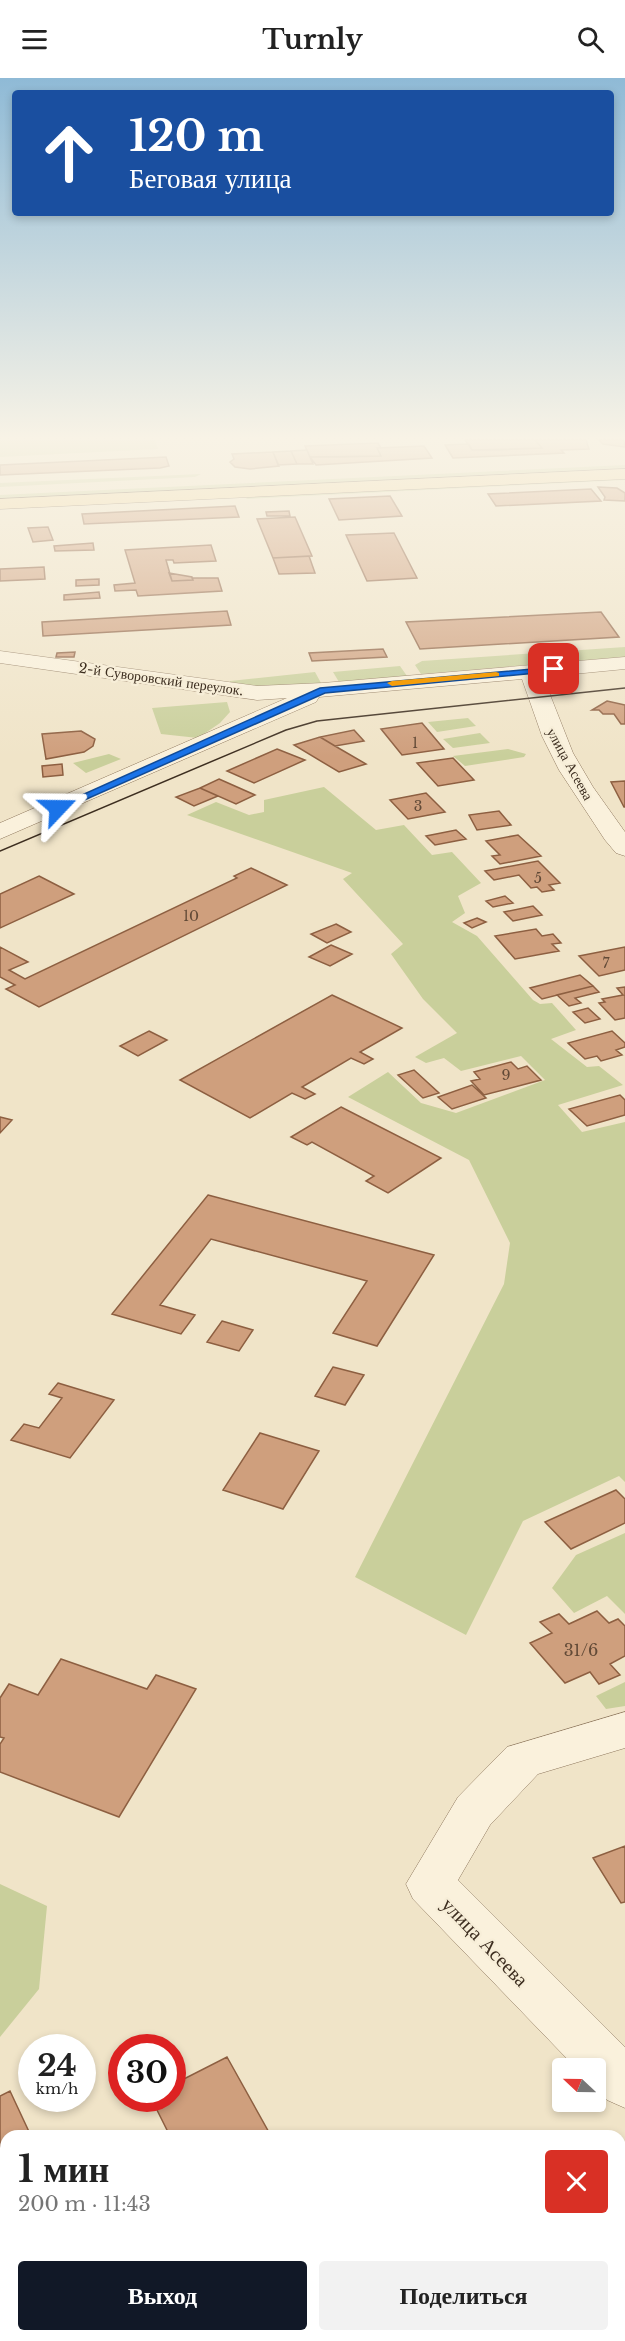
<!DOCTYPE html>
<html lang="ru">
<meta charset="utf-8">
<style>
:root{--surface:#fff;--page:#f2f2f2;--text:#222;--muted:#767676;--accent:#111827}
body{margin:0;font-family:"Libre Baskerville",serif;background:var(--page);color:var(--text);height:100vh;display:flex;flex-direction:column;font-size:22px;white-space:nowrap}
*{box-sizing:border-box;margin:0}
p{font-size:20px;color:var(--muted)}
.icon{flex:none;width:33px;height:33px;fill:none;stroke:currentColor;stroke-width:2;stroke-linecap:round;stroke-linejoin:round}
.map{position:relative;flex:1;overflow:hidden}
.details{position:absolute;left:0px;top:2052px;width:626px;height:212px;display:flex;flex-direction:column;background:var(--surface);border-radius:18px 18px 0 0;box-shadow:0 3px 9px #0003}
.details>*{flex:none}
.hud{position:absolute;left:12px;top:12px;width:602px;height:126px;border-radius:6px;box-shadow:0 3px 9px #0003;background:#1a4fa0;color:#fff;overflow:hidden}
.needle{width:39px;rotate:292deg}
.buttons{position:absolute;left:552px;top:1980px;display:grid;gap:12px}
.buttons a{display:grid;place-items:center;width:54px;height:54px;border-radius:6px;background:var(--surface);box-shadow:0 3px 9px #0003;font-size:30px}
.speed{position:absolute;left:18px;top:1956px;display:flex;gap:12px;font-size:30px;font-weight:700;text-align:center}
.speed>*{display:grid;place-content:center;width:78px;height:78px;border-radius:50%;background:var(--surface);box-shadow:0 3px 9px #0003;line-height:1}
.speed small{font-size:15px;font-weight:400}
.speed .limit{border:9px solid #d22;background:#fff;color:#111}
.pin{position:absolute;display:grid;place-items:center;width:51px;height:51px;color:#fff;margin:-26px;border-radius:12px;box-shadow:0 3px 9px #0006}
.me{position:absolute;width:66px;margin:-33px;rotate:67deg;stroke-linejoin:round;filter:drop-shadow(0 0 4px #0008)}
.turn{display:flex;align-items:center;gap:21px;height:126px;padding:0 18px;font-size:27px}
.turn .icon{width:78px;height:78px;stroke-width:2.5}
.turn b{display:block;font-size:42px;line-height:51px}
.round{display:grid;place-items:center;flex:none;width:63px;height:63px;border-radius:6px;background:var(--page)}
.summary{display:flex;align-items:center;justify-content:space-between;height:102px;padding:0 18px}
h1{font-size:36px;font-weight:700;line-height:45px}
.action{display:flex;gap:12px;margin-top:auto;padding:12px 18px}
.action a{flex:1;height:69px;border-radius:6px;background:var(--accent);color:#fff;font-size:24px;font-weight:700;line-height:69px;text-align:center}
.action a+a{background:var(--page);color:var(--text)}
header{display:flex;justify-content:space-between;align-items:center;height:78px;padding:0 18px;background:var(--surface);font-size:27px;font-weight:700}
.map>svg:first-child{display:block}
</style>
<header><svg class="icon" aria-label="menu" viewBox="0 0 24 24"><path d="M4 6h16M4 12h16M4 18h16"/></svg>Turnly<svg class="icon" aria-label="search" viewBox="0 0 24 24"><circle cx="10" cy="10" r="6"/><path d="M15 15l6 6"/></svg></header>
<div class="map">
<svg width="625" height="2263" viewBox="0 0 625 2263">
<rect width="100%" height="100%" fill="#f0e4c8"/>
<path fill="#c9cf9b" d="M0,362h155l3,9 -158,8z
M625,387v5l-625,30v-5z
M201,396l-6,3 -195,10v-4z
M625,398v4l-379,19 5,-6z
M625,569v10l-204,17 -6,-9 7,-4z
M400,588l7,10 -68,6 -6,-10z
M315,594l6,11 -50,4 -41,-2v-4z
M227,624l3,10 -10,11 -22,15 -37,-4 -9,-26z
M468,640l8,8 -39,6 -9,-10z
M480,655l10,10 -37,5 -10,-9z
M508,671l18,5 -2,3 -59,9 -12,-10z
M109,676l12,5 -35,14 -13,-10z
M324,709l52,43 28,-5 28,30 20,-3 29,31 -23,13 7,17 -13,9 25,14 56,64 7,4 12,-1 24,27 -25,9 36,28 12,-1 24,19 -65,20 24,27 43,-10v360l-6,-6 -96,45 -57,114 -111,-58 149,-293 6,-41 -41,-83 -121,-63 40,-25 33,31 35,10 89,-33 -24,-24 -60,15 -17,-13 -18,5 -11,-6 42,-24 -34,-34 -32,-45 12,-10 -60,-65 9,-6 -165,-58 29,-13 33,13 15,-3v-12z
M625,1455v81l-18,-18 -33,17 -22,-25 24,-33z
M625,1604v24l-19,3 -10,-13z
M0,1806l47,22 -8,83 -39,48z"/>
<path fill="#cf9f7d" stroke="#8d5f41" stroke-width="1.5" d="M465,362h74l-3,1 6,7 -70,2z
M586,362l3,9 -28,1 3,3 -111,5 -8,-13 24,-1 3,6h28l42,-2 -6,-7 3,-1z
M599,362h25l1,7 -22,-3z
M378,365l3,5h-4l4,8 -42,1h-29l-5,-11z
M424,368l8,12 -116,7 -6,-8 71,-1 -4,-8z
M307,372l6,14h-16l-6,-13z
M291,373l6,13 -19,1 -5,-13z
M273,374l6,14 -29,3 -15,-2 -5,-5 4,-3 -2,-5z
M166,379l3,9 -9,2 -160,7v-10z
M598,409l19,1 8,5v8l-21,-1 1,-3z
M591,411l10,12 -105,5 -8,-12z
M390,418l12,20 -63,4 -10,-21z
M235,428l4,11 -155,7 -2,-10z
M289,433l1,5h-23l-1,-4z
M295,439l17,39 -39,2 -16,-39z
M48,449l5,13 -20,2 -5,-14z
M394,455l23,45 -50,3 -21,-46z
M93,465l1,7 -39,1 -1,-5z
M211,467l5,16 -42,2 -1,-3h-7l6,21 21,-1 -1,-2h26l4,13 -84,5 -2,-6 -21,1 -1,-6 21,-2 -10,-33z
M309,478l6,17 -36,1 -6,-16z
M44,489l1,12 -45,2v-12z
M169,495l23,4 1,3 -21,1z
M99,501v6l-23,1v-6z
M99,514l1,6 -36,2v-5z
M227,533l4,14 -188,11 -1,-14z
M601,534l18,25 -199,12 -14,-27z
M383,571l4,8 -75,4 -3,-8z
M75,574l-1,5h-18l1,-4z
M607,623l18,4v19h-4l-7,-10h-11l-4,-4h-7z
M422,645l22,26 -42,6 -21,-26z
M354,652l10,11 -29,5 -15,-9z
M81,653l14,8 -2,7 -9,6 -38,7 -4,-25z
M320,659l15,9 31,18 -27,8 -45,-27z
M277,671l28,11 -51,23 -27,-12z
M453,680l21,22 -36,6 -21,-23z
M62,686l1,11 -20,2 -1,-11z
M219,701l36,16 -19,9 -36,-16z
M625,703v26h-1l-13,-25z
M200,710l18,8 -24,10 -18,-9z
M426,715l19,19 -37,7 -18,-19z
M499,733l12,14 -34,5 -8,-15z
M456,752l10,9 -31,6 -9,-9z
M518,757l23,21 -41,8 -8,-8 8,-1 -14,-14z
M538,783l22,22 -11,2 5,5 -12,2 -5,-5 -6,1 -12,-13 -25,5 -9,-9z
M251,790l36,17 -248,122 -33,-18 9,-4 -15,-8v-30l28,15 -19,8 16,9 212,-101 -3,-2z
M39,798l35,18 -74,34v-34z
M505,818l8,7 -20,4 -7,-6z
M533,828l9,9 -29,6 -9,-9z
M477,840l9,4 -14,6 -8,-5z
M336,846l15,8 -24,11 -16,-9z
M536,851l6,7 11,-2 8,9 -9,1 7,7 -44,8 -20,-23z
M331,867l21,9 -22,12 -21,-9z
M625,869v23l-26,6 -20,-20z
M580,897l13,11 -51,13 -12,-11z
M593,908l6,6 -24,6 6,5 -12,3 -12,-11z
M625,909v31l-10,2 -16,-17 6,-1 -3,-3 21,-4 -6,-7z
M332,917l70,33 -42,24 13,7 -9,5 -13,-6 -49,29 13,7 -10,5 -13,-6 -42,25 -70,-38z
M588,930l12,11 -15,4 -12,-11z
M149,953l18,9 -29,16 -18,-10z
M612,953l13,12v4l-9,3 6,5 -21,6 -4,-5 -12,3 -17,-16z
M511,984l7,7 9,-3 14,14 -57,15 -13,-14 9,-2 -6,-7z
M414,992l25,23 -16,5 -25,-23z
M472,1007l14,13 -34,11 -14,-12z
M620,1017l5,5v15l-38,11 -18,-17z
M341,1029l100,51 -53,35 -22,-12 8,-5 -62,-34 -5,3 -16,-8z
M0,1039l12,3 -12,13z
M208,1117l226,60 -57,91 -44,-13 34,-52 -156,-42 -51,66 35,10 -14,19 -69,-20z
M222,1243l31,9 -14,21 -32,-9z
M333,1289l31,8 -19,30 -30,-9z
M58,1305l56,17 -44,58 -59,-18 13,-16 15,4 23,-30 -13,-4z
M260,1355l59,18 -36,58 -60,-19z
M616,1412l9,9v24l-54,26 -26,-27z
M597,1533l12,12 9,-4 7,7v30l-15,8 10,11 -21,9 -9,-12 -25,11 -35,-40 22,-10 -12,-11 19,-8 10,10z
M61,1581l86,30 9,-14 40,14 -77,128 -119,-45v-28l4,-6 -4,-1v-39l9,-14 29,11z
M625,1768v56l-4,1 -28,-45z
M227,1979l44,79h-101l-19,-38h21v-13z
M10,2013l21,45h-25v65l-6,-14v-91z
M620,2142l5,8v19l-5,4z
M620,2179l5,8v76h-61l-4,-5h60z
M279,2258h58l3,5h-58z"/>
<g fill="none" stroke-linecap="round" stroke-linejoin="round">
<defs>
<path id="minor" d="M0,573l257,35 66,-3 302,-26v12l-82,8 30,76 20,34 32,45v24l-9,-3 -11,-13 -46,-70 -17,-34 -20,-57 -203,18 -3,5 -316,137v-16l287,-125 -30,2 -257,-37z
M625,1634v36l-87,26 -48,51 -32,55 167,167v61l-18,-8 -11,-11v-21h-20l-163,-169 -7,-15 52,-87 49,-50z"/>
<path id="major" d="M625,391v10l-625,30v-10z"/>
</defs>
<use href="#minor" stroke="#8d765c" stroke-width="1"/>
<use href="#major" stroke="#5b4430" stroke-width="1"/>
<use href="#minor" fill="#faf1dc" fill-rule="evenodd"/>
<use href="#major" fill="#f3d9a0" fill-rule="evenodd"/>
<path stroke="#3d2e20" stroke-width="1.5" d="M0,773l286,-121 31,-9 308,-33"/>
</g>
<linearGradient id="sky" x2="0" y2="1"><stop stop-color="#8fbad6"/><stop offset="0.53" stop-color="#f8f3e6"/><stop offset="1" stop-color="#f8f3e6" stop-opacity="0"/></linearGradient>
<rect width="625" height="679" fill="url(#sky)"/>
<path fill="#1a73e8" stroke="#114b97" stroke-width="1.5" d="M554,589l4,2 -1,2 -232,22 -263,117 -9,-2 267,-120z"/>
<path fill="#f59e0b" d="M496,594l3,1v3l-107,10 -5,-3 5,-2z"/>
<g text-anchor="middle" stroke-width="5" stroke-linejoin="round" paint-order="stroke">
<g font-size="14" fill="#3d2e20" stroke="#f7eed8">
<text transform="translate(161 601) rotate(8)" y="5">2-й Суворовский переулок.</text>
<text transform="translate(570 686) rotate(61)" y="5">улица Асеева</text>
</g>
<g font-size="14" fill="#624a37">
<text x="415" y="670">1</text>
<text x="418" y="733">3</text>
<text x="538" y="805">5</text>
<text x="191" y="843">10</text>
<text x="606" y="890">7</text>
<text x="506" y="1002">9</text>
</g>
<g font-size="16" fill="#624a37">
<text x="581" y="1578">31/6</text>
</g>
<g font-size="20" fill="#3d2e20" stroke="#f7eed8">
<text transform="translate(485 1864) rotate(46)" y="7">улица Асеева</text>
</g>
</g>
</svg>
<div class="buttons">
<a><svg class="needle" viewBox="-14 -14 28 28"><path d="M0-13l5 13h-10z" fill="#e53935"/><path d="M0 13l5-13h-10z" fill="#767676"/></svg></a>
</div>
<div class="speed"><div>24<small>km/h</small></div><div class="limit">30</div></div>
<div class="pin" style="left:554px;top:591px;background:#d93025"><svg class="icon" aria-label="arrive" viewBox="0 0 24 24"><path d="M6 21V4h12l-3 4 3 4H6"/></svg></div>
<svg class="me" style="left:58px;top:730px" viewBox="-20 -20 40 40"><path d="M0-17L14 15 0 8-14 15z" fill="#1a73e8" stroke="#fff" stroke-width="4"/></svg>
<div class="hud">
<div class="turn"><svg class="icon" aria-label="ahead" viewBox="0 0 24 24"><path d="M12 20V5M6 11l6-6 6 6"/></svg><div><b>120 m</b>Беговая улица</div></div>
</div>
<section class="details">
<div class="summary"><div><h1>1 мин</h1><p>200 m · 11:43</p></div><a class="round" style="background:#d93025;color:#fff"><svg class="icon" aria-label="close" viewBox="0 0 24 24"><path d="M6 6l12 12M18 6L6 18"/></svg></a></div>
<div class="action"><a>Выход</a><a>Поделиться</a></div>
</section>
</div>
